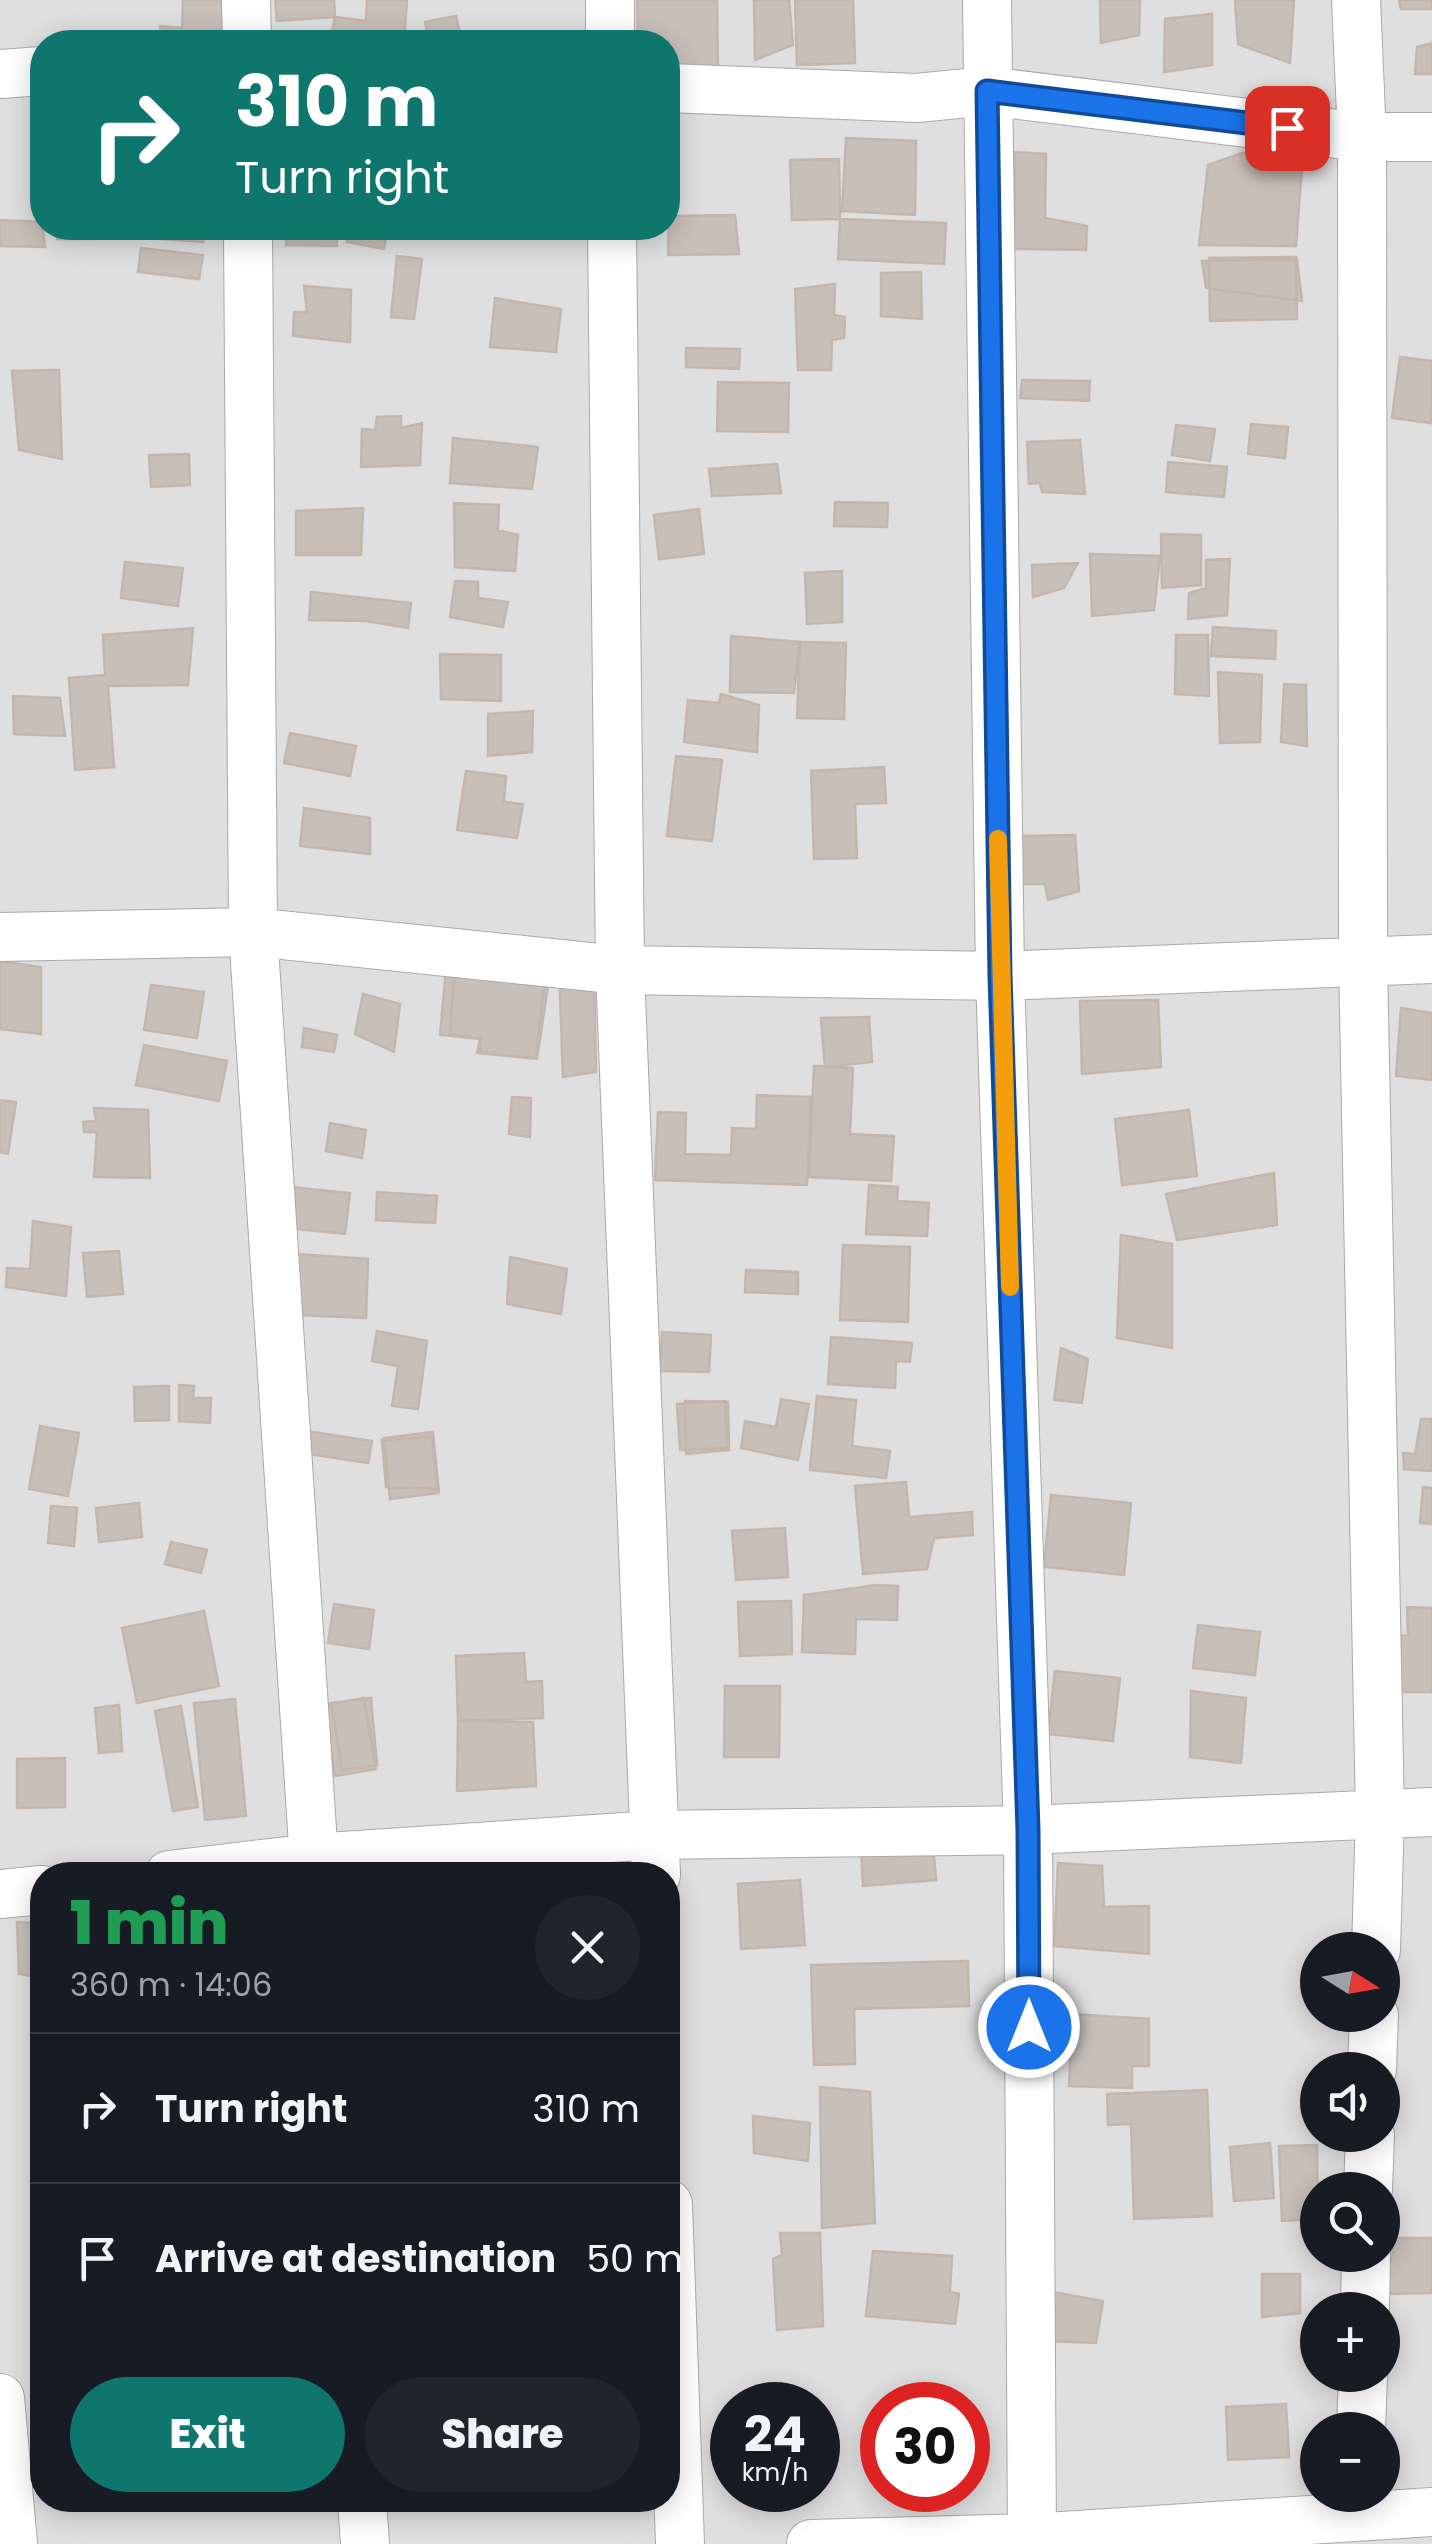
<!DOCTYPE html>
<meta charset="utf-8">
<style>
:root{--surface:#171b24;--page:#20242c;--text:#f1f3f6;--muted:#9ea1a6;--line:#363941;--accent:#0f766e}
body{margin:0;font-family:Poppins,sans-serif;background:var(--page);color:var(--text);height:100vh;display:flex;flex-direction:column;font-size:38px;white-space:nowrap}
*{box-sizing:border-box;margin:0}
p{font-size:32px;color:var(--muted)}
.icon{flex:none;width:55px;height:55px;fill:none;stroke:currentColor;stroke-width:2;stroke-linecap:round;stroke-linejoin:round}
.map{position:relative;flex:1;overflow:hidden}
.sheet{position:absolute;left:30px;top:1862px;width:650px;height:650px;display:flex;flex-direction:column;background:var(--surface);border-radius:40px;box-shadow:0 5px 25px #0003}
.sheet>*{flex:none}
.hud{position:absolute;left:30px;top:30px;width:650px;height:210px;border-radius:40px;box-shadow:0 5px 25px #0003;background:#0f766e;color:#fff;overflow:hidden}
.needle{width:65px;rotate:101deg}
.tools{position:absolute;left:1300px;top:1932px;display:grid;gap:20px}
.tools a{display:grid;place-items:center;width:100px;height:100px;border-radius:50%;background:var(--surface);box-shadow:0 5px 25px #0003;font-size:50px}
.speed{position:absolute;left:710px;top:2382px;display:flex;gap:20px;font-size:50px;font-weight:700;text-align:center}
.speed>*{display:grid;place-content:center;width:130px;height:130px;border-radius:50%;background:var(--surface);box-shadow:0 5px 25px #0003;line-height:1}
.speed small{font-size:25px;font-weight:400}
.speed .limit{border:15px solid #d22;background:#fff;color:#111}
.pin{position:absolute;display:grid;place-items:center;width:85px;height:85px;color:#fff;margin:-42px;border-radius:20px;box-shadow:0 5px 15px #0006}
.me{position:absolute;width:110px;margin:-55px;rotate:0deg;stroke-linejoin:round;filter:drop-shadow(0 0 8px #0008)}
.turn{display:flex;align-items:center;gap:35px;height:210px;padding:0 40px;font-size:45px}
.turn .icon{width:130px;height:130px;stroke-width:2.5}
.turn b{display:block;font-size:70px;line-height:85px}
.round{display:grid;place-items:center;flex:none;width:105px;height:105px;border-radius:52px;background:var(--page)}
.overview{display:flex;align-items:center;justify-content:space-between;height:170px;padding:0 40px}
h1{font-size:60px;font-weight:800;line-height:75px;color:#1e9e55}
.cta{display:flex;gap:20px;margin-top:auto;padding:20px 40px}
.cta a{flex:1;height:115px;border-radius:60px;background:var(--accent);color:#fff;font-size:40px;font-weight:800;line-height:115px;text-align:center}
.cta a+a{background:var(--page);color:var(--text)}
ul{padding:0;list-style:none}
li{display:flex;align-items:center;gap:30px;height:150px;padding:0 40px;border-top:2px solid var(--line)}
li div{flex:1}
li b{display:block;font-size:38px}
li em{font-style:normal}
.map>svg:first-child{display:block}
</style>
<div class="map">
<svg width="1432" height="2544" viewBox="0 0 1432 2544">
<rect width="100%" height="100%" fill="#f2efe9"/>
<path fill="#e0dfdf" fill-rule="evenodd" d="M0,0h1432v2544h-1432zM42,42h626v186h-626zM42,1875h626v625h-626zM1318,1950h64v65h-64zM1318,2070h64v65h-64zM1318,2190h64v65h-64zM1318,2310h64v65h-64zM732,2405h86v85h-86zM882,2405h86v85h-86zM1318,2430h64v65h-64z"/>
<path fill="#c7bfb8" stroke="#c4b6ab" stroke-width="2.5" d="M183,0h53l1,42h-77v-16l22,2z
M275,0h59l1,17 -58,4z
M367,0h40l-3,42h-74l5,-25 31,4z
M637,0h80l1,72 -50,1v-31h-30z
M754,0h35l4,45 -38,15z
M795,0h58l2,63 -58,2z
M1100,0h40l-1,35 -38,8z
M1235,0h59l-4,63 -52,-19z
M1399,0h33v9h-31z
M1212,14v51l-48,7 1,-53z
M456,16l6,26h-32l-5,-20z
M1432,43v31h-17l2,-27z
M846,138l70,3 -1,74 -73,-4z
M1015,152l31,2 -1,64 42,8 -1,24 -72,-1z
M1303,152l-7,94 -97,-1 9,-80 34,-12z
M839,159l1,60 -48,1 -2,-60z
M735,215l4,39 -71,1 1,-39z
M840,219l106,4 -2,41 -106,-5z
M0,220l42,2 3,25 -45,-1z
M58,228h36v11h-37z
M118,228h86l-1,14 -85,-6z
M286,228h51v18l-51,-1z
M350,228h38l-4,21 -37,-7z
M141,248l62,7 -4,24 -61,-7z
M397,256l25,3 -8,60 -23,-2z
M1296,257l1,62 -87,2 -1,-63z
M1297,259l5,42 -96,-13 -4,-27z
M921,272l1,47 -41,-3v-43z
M835,284l-1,31 11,2 -1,21 -12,2 -1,30h-33l-3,-81z
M304,286l47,4 -1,52 -57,-6 1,-24h13z
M495,298l66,11 -5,43 -66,-5z
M686,348l54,1 -1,20 -53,-2z
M1400,357l32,4 -1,62 -39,-5z
M59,370l3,89 -43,-9 -7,-79z
M1022,380l68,1 -1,20 -69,-3z
M718,382l71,1 -1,49 -71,-1z
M401,416v12l21,-5 -2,42 -59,2 1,-38 13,1 2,-13z
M1251,424l37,3 -3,31 -37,-4z
M1176,425l39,4 -5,32 -38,-6z
M453,438l85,9 -6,42 -82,-6z
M1080,440l5,54 -43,-2 -2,-9 -11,1 -2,-42z
M189,454l1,31 -39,2 -2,-32z
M1168,462l59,5 -3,30 -58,-5z
M777,464l4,29 -69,3 -3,-27z
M835,502l53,1 -1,24 -53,-1z
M454,503l45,2 -1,25 20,5 -3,36 -60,-4z
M363,508l-2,47h-65v-44z
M699,509l5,45 -45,5 -5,-44z
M1161,534l40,1v50l-39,3z
M1090,554l70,2 -6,54 -62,6z
M1230,559l-3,56 -39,4 1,-26 17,-5v-28z
M125,562l58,6 -5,38 -57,-8z
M1078,563l-14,25 -31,9 -1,-32z
M842,571v51l-35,2 -2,-51z
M455,581l23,1v16l30,4 -5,25 -53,-10z
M311,592l100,11 -3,25 -42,-7 -57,-1z
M1213,627l63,4 -1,28 -64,-3z
M193,628l-5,57 -80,1 6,81 -39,3 -6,-92 36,-3 -2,-40z
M1176,635h32l1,61 -34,-2z
M731,636l69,6 -6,51 -64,-1z
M800,642l46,1 -2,76 -47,-1z
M440,654l61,1v46l-60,-2z
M1218,672l44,3 -2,67 -40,1z
M1284,684l22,1 1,61 -26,-4z
M721,694l38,11 -2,47 -73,-10 4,-42 31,3z
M13,696l47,2 5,38 -51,-2z
M533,711l-1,41 -44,4v-42z
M290,733l66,13 -6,30 -66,-13z
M676,756l46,4 -10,81 -45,-5z
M884,767l2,36 -31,1 2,54 -43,1 -3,-88z
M466,771l40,5 -2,26 19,2 -6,34 -60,-8z
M304,808l66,10v36l-70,-8z
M1075,835l4,56 -31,9 -3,-16h-26l1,-48z
M447,959l68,6 -2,18 31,2 -8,73 -56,-5 1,-14 -41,-4z
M0,961l41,6v67l-41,-5z
M455,965l93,21 -11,73 -60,-6 3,-14 -30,-5z
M559,967l35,4 2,101 -33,5z
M151,985l53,7 -7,46 -53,-8z
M363,994l37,10 -6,48 -39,-18z
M1158,1000l3,67 -79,7 -2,-73z
M1401,1008l31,5v67l-36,-4z
M869,1017l3,45 -47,5 -4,-49z
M304,1028l33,7 -3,17 -32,-5z
M144,1045l83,16 -8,40 -83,-16z
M814,1066l39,2 -3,66 44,2 -3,45 -82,-4z
M757,1095l54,2 -4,88 -152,-5 3,-68 28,1 -1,41 46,1 1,-27 24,1z
M512,1097l19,1 -1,39 -21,-3z
M0,1100l16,2 -8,52 -8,-2z
M94,1108l54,2 2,68 -56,-1 3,-45h-13l-1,-10 13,-1z
M1189,1110l8,66 -75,9 -7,-66z
M330,1123l36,7 -4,28 -36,-7z
M1274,1173l3,52 -100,15 -11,-46z
M869,1185l29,2 -1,14 32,2 -2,33 -61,-2z
M290,1187l60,6 -5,41 -59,-6z
M377,1192l60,4 -2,27 -59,-3z
M33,1221l38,6 -5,69 -60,-9 1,-19 23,1z
M1121,1235l51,9v104l-55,-10z
M843,1245l67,2 -2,75 -68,-2z
M119,1251l4,43 -36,3 -4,-44z
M297,1254l71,5 -2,59 -71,-3z
M510,1257l57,12 -6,45 -54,-10z
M746,1270l52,2v22l-53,-2z
M377,1331l50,10 -9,68 -26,-3 6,-40 -26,-5z
M662,1332l49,3 -2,37 -49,-1z
M831,1337l81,6 -2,19 -14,-1 -1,27 -67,-4z
M1061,1348l27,11 -6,44 -28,-3z
M179,1385l15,1 -1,12h18l-1,25 -31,-2z
M169,1386v34l-34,1 -1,-34z
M817,1396l39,4 -4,46 38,5 -4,27 -76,-8z
M781,1399l28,5 -11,56 -57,-12 4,-27 31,6z
M685,1401l43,1 1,48 -43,4z
M725,1401l2,47 -47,2 -3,-46z
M1421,1419h11v52l-28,-2 -1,-16 12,1z
M40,1426l39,7 -11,63 -39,-7z
M293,1429l79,12 -4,22 -78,-12z
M433,1432l6,61 -49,6 -6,-61z
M432,1437l5,52 -51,-2 -4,-47z
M906,1482l3,35 63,-5 1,23 -39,3 -7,31 -64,5 -8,-88z
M1423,1487l9,1v36l-12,-1z
M1051,1495l80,8 -7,72 -80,-8z
M139,1503l3,34 -43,5 -3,-34z
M51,1506l26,2 -3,38 -26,-3z
M785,1528l3,49 -52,3 -4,-49z
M171,1542l36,8 -6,23 -36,-9z
M877,1585l21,1 -1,34 -41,-1 -1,35 -53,-2 2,-57z
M791,1601l1,53 -52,2 -2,-54z
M334,1604l40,6 -5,39 -41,-6z
M1407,1607l25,1v84h-39l3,-57 12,1z
M204,1611l15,75 -82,17 -15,-75z
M1198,1625l62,7 -5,43 -62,-7z
M524,1653l2,29 16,-1 1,37 -85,3 -2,-65z
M1055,1671l65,7 -7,63 -65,-7z
M725,1686h55l-1,71h-55z
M1191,1691l55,7 -5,65 -51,-6z
M364,1698l12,71 -41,7 -12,-71z
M371,1698l6,67 -35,5 -11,-67z
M235,1699l11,117 -41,4 -11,-117z
M119,1705l3,46 -23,2 -4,-45z
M181,1706l17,101 -25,4 -18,-100z
M458,1721l75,1 3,64 -79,5z
M65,1758v49l-48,1v-49z
M933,1843l3,37 -73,6 -2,-37z
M1058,1863l44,3 2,41 45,-1v48l-95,-8z
M800,1880l5,65 -64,4 -3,-65z
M17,1922l25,2v54l-23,-4z
M968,1961l1,45 -115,3 1,55 -41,1 -3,-100z
M1072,2014l77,5v47h-17v22l-63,-2z
M820,2087l50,5 5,131 -53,5z
M1207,2090l5,126 -78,3 -3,-95 -23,1 -1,-31z
M753,2116l57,7 -2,38 -54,-8z
M1270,2143l4,55 -40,3 -4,-54z
M1317,2145l1,74 -36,2 -3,-75z
M780,2233h40l3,93 -46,4 -4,-71 9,-4z
M1396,2238h36v55l-50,1z
M873,2251l79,5 -2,36 9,2 -4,30 -89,-8z
M1262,2274h38v39l-38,4z
M1053,2292l50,9 -7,42 -48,-2z
M1286,2404l3,53 -61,3 -2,-53z"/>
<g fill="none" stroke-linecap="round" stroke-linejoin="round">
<defs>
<path id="minor" d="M246,0l1,42
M610,0v42
M987,0l13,976 28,854 4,714
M1356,0l6,137 1,824 17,854 -4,135
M0,74l42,-3
M668,88l249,10 70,-7 375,46h70
M248,228l5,704 62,943
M612,228l8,742 36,905
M0,937l253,-5 367,38 380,6 432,-17
M169,1875l144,-17 341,-23 374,-5 404,-18
M0,1894l42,-4
M1372,2070l2,-55
M1368,2190l2,-55
M668,2204l12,340
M1365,2310l1,-55
M0,2398l13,146
M1361,2430l2,-55
M362,2500l3,44
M811,2544l221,-6 400,-26"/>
</defs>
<use href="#minor" stroke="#a9a9a9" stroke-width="50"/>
<use href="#minor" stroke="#fff" stroke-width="48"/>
</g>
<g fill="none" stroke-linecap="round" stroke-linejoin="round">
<defs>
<path id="route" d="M1029,2027l-1,-197 -28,-854 -13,-885 300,37"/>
</defs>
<use href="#route" stroke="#114b97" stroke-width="25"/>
<use href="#route" stroke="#1a73e8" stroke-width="18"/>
<path stroke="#f59e0b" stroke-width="18" d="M998,839l12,448"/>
</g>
</svg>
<div class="tools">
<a><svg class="needle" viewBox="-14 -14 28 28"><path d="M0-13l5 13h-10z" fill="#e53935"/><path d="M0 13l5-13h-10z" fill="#9ea1a6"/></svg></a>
<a><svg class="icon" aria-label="sound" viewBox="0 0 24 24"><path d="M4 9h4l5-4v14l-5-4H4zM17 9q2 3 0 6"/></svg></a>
<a><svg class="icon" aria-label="search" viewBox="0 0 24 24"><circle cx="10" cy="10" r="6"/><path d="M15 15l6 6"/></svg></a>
<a>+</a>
<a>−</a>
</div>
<div class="speed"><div>24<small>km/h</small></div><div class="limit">30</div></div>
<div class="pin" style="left:1287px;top:128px;background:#d93025"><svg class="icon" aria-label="arrive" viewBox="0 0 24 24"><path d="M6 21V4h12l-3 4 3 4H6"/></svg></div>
<svg class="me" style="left:1029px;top:2027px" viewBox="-20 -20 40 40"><circle r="17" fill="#1a73e8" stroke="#fff" stroke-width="3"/><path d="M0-11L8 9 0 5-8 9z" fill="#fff"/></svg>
<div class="hud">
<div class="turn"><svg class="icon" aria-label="right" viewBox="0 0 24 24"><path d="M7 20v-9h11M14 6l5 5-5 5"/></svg><div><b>310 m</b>Turn right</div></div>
</div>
<section class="sheet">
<div class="overview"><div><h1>1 min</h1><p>360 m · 14:06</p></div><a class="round"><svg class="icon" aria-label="close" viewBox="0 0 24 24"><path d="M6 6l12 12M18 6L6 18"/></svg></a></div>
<ul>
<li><svg class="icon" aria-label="right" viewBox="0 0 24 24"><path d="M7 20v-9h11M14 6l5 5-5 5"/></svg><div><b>Turn right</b></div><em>310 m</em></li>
<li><svg class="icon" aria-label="arrive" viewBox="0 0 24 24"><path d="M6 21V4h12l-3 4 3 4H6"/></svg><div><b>Arrive at destination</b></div><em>50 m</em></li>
</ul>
<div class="cta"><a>Exit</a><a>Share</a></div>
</section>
</div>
